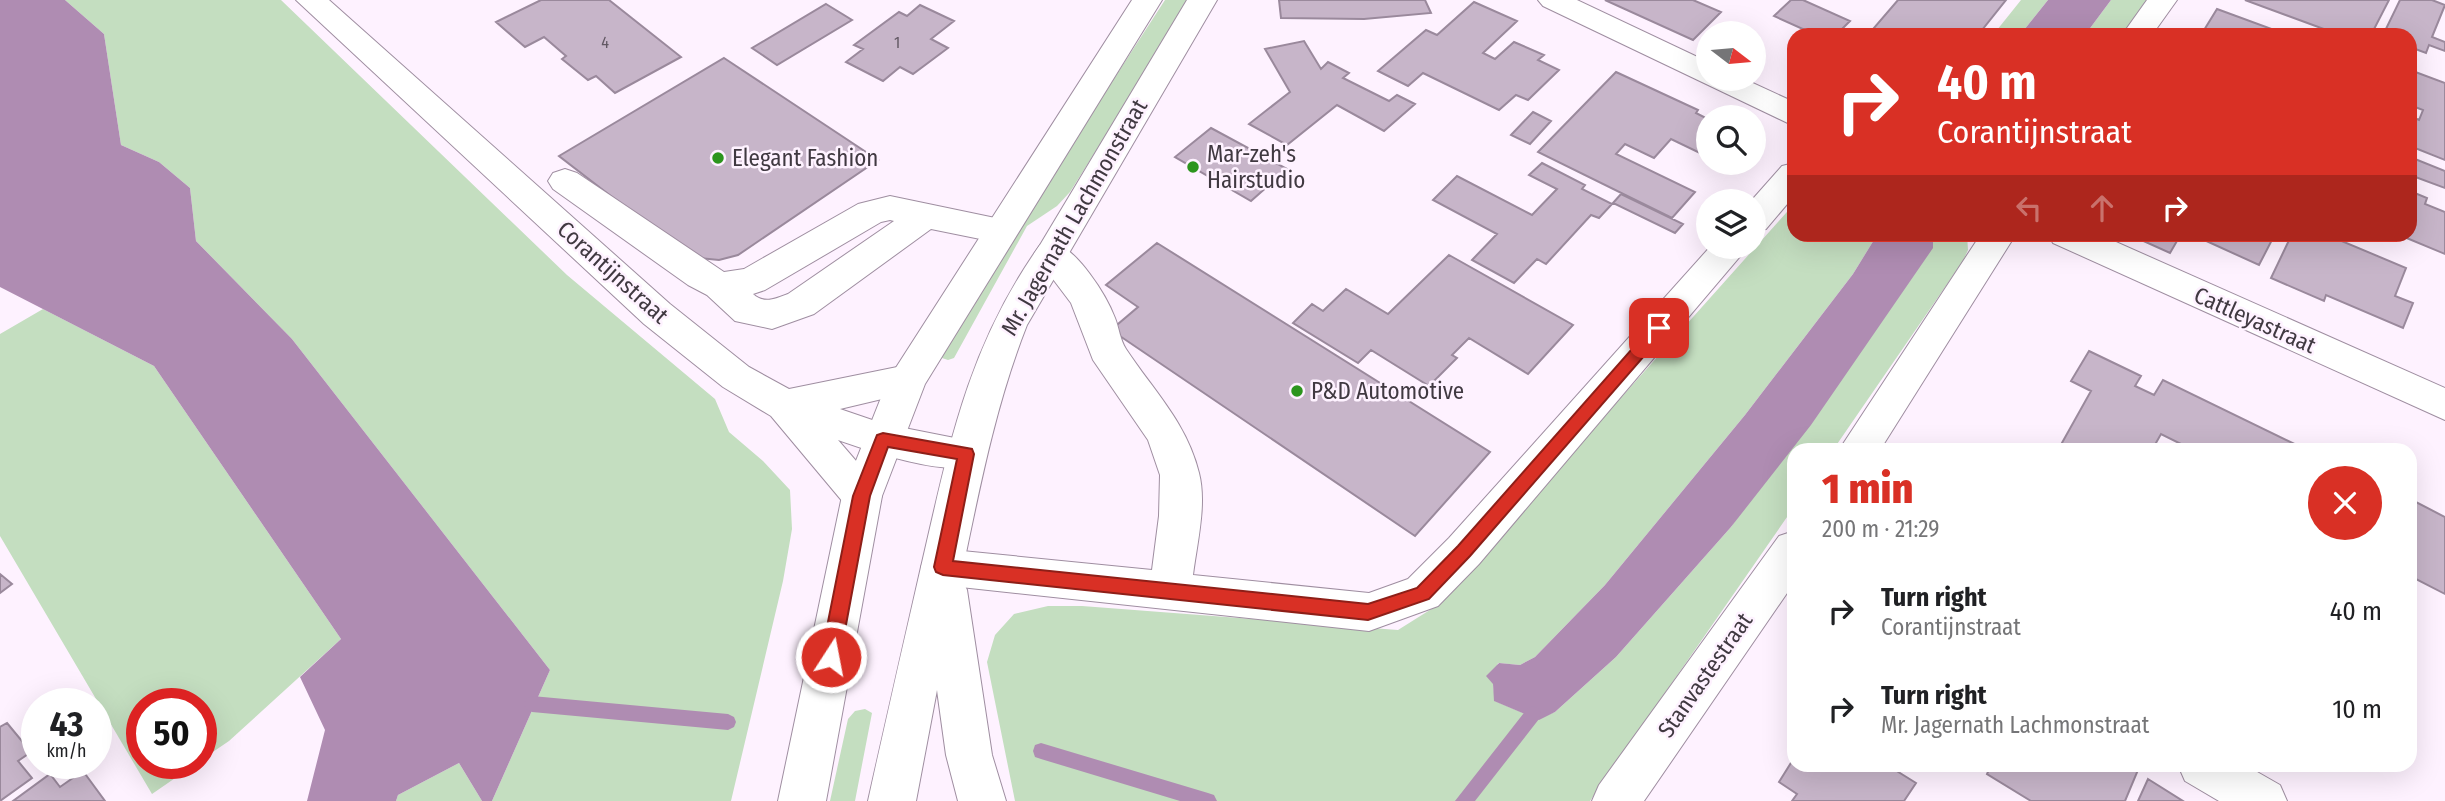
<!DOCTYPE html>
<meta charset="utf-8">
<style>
:root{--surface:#fff;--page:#f2f2f2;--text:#202124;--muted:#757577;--accent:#d93025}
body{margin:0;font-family:"Fira Sans Condensed",sans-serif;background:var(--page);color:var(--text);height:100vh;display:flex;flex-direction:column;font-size:26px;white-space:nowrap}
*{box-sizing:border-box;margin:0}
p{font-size:23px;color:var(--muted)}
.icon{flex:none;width:38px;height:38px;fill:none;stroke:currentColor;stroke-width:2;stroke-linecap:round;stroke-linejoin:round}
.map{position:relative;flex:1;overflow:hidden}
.panel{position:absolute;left:1787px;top:443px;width:630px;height:329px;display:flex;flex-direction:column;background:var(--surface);border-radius:21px;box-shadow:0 7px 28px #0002}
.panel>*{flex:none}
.banner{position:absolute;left:1787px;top:28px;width:630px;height:214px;border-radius:21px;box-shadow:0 7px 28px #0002;background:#d93025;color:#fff;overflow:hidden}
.needle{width:46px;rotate:106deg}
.buttons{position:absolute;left:1696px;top:21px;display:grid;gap:14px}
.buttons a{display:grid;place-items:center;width:70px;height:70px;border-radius:50%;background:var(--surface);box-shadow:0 7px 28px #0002;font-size:35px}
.speed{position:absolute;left:21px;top:688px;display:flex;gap:14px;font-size:35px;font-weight:700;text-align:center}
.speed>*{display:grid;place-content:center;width:91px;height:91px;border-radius:50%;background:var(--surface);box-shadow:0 7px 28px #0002;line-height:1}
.speed small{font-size:18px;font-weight:400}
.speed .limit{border:10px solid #d22;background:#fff;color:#111}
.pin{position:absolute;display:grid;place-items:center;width:60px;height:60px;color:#fff;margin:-30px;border-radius:14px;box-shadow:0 4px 10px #0006}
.me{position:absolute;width:77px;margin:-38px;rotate:11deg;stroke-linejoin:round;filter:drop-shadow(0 0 5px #0008)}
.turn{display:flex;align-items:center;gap:24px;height:147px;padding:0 35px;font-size:32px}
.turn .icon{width:91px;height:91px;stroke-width:2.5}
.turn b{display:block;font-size:49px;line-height:60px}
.lanes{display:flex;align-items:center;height:66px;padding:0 35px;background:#0003;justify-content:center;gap:35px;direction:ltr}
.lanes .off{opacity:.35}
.round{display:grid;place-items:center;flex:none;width:74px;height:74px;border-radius:37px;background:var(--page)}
.overview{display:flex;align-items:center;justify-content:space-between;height:119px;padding:0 35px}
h1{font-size:42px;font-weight:800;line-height:52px;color:var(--accent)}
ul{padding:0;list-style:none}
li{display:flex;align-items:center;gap:21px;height:98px;padding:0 35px}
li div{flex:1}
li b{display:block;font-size:26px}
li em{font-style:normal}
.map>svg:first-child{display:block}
</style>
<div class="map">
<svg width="2445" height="801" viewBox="0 0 2445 801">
<rect width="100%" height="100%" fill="#fef2ff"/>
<path fill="#c4dec0" d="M65,0h216l286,275 148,124 14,33 34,29 27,29 2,39 -9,52 -52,220h-239l58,-131 -258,-331 -96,-98 -6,-53 -31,-26 -38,-17 -17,-111z
M1165,0h26l-121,192 -13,14 -30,20 -73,132 -6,2 -6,-2 -1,-4 45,-78z
M2021,0h27l-28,35h-27z
M2111,0h37l-24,35h-39z
M1794,204v30l83,1 -24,39 -108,141 -140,170 -70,72 -15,8 -22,-2 -5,21 2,17 42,18 18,-7 61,-55 115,-130 202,-289 -3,-3 37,-1 1,16 -5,11 -130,189h-39v57l-204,294h-575l-28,-139 8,-27 19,-21 34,-8h34l316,24 35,-22z
M43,309l111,57 187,273 -112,102 -28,19v-56h-59v59h55l-45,31 -152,-258v-202z
M865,709l7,4 -17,88h-25l18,-82 7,-8z
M459,763l23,38h-86l2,-6z"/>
<path fill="#af8cb2" d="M0,0h65l39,34 17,111 38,17 31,26 6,53 96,98 258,331 -58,131h-10l-23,-38 -61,32 -2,6h-89l18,-71 -25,-53 41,-38 -187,-273 -154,-79z
M2048,0h63l-26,35h-65z
M1877,235h53l3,3v10l-122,177 -80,102 -115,130 -61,55 -16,8 -45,-19 -1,-17 -7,-8 13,-13 21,2 15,-8 70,-72 140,-170 108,-141z"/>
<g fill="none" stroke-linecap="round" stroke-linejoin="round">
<path fill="#af8cb2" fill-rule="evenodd" d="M532,696l196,18 6,3 2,5 -2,5 -6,3 -196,-18 -6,-3 -2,-5 2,-5z
M1533,706l6,3 2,5 -2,5 -64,82h-20l72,-92z
M1041,743l167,50 6,2 3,6h-37l-139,-42 -6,-2 -2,-6 2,-6z"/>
</g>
<path fill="#c7b5c9" stroke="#9a899c" stroke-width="2" d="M541,0h68l72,57 -66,36 -19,-17 -8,4 -26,-21 4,-3 -22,-19 -19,10 -29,-25z
M1279,0h146l6,13 -67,6 -83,-1z
M1605,0h88l28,12 -28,28z
M1791,0h12l47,21 -14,14h-20l-42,-19z
M1898,0h108l-28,35h-91l-14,-6z
M2245,0h144l-18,35h-31z
M2400,0h32l13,5 -13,32 13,5v9l-16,-6 -3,8 -16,-6v-12h-27z
M1474,2l43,19 -34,32 12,6 19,-17 30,13 -6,5 21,10 -31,30 -12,-5 -17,15 -76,-37 -15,13 -30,-15 48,-41 11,5z
M826,4l26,16 -75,45 -25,-17z
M920,5l34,16 -23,18 17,9 -35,26 -13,-7 -17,14 -37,-19 17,-13 -9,-4 45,-33 8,4z
M2217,9l71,26h-87z
M1304,41l17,28 7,-7 21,11 -6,5 46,23 8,-6 18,9 -31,27 -47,-26 -50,40 -38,-21 41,-32 -25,-43z
M724,58l154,102 -140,95 -19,5 -20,-2 -17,-7 -123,-95z
M2410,70l35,13v77l-35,-14v-30l9,4 4,-10 -13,-5z
M1616,72l82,38 -2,3 12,6v29l-6,6 -31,-15 -17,19 -29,-14 -9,10 79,38 -23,26 -134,-66z
M1533,112l18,9 -21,23 -19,-9z
M1211,128l76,41 -36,32 -76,-44z
M2410,157l35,14v17l-35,-13z
M1542,163l43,22 -3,4 30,15 -13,14 -8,-3 -45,49 -9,-5 -23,24 -42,-23 25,-26 -64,-34 24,-24 75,39 25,-26 -28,-14z
M2410,191l17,7 -2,6 20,8v42l-48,-20h13z
M1621,194l62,30 -8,9 -62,-30z
M2128,234h53l-11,19z
M2191,234h84l-16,31z
M2292,234h33l81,34 -11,28 18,7 -10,25 -77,-33 -2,6 -53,-23z
M1157,243l333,209 -75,84 -304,-206 27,-23 -32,-22z
M1449,255l124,70 -45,49 -59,-36 -17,17 5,3 -28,28 -58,-36 -13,13 -65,-40 19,-19 11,7 23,-22 42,25z
M2089,351l52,25 -6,10 19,9 9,-15 144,70h-114l-32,-16 -9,16h-94l33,-59 -20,-10z
M2410,499l35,18v77l-35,-18 5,-14 -5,-3z
M0,574l12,10 -12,9z
M7,723l24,29 -13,9 14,17 -32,23v-74z
M1794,758v7h93l29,18 -12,18h-112l5,-7 -18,-12z
M1991,765h138l9,5 -13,31h-94l-44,-27z
M83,771l22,30h-92l37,-27 10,13z
M2148,779l35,22h-45z"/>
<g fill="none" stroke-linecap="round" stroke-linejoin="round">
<defs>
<path id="minor" d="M296,0h33l341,304 79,63 40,22 118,-24 13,5 6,10 -6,10 -80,19 44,15 96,19 6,11 -6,11c-34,12 -108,-13 -142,-25l38,44 6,12 -6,12 -14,5 -14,-5 -77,-92 -48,-29 -79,-63z
M1538,0h39l131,62v17h36l50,23v24l-251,-120z
M2147,0h30l-25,35h-30z
M1794,163v33l-28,33 -12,3v-31h-3l31,-35z
M565,169l12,4 147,99 20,-3 114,-65 32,-8 110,23 12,3 5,9 -5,9 -12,3 -69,-14 -117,85 -42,15 -37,-8 -28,-26 -19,-10 -135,-96 -5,-8 5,-8zM890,220l4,1 -106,73c-13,5 -24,10 -35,0l12,-4 116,-68z
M1981,234h35l-136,216h-41z
M2048,234h50l347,154v32l-392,-177z
M1052,241c25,8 54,53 63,77 4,10 5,22 11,31 27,41 61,74 73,124 8,31 -2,70 -6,102l176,18 39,-14 41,-41 261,-291h38l-269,317 -41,42 -69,25 -427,-46 -15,-5 -6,-13 6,-13 15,-5 210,21 7,-54 1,-41 -12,-35 -55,-80 -22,-57 -37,-49 6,-9z
M1794,531v52l-150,218h-52l7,-16 180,-249z
M2178,765h67l35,20 7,16h-68l-34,-20z"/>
<path id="major" d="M1132,0h30l-237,384 -43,112 -56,305h-48l64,-305 46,-116z
M1187,0h30l-190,325c-32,81 -48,166 -66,252l6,13 25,165 14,46h-48l-12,-46 -9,-65 -21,111h-48c17,-78 35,-156 53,-234 28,-120 46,-219 119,-322z"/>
</defs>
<use href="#minor" stroke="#9f8ea1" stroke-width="2"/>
<use href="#major" stroke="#9f8ea1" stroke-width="2"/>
<use href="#minor" fill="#fff" fill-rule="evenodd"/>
<use href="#major" fill="#fff" fill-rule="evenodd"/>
</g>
<path fill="#d93025" stroke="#8d1f18" stroke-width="2" d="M1659,322l8,6 -2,4 -195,224 -41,43 -61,21 -425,-45 -7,-3 -2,-5 23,-108 -69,-12 -18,49 -30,161 -3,5 -6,3 -7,-3 -3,-5 32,-161 24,-61 6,-2 89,16 2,5 -21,107 415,43 49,-16 41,-42 196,-222z"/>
<g fill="#2c951d" stroke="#fef2ff" stroke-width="2.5">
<circle cx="718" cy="158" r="7"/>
<circle cx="1193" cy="167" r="7"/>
<circle cx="1297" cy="391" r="7"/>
</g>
<g text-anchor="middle" stroke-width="5" stroke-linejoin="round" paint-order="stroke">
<g font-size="16" fill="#625863">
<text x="605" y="48">4</text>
<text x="897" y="48">1</text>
</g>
<g font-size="23" fill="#403941" stroke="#fef2ff" text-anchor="start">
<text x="1207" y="162">Mar-zeh's<tspan x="1207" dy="26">Hairstudio</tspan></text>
<text x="732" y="166">Elegant Fashion</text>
<text x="1311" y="399">P&amp;D Automotive</text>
</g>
<g font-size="23" fill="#403941" stroke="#fef2ff">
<text transform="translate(1074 217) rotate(-60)" y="8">Mr. Jagernath Lachmonstraat</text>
<text transform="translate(613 272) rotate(42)" y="8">Corantijnstraat</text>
<text transform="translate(2255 320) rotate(24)" y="8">Cattleyastraat</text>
<text transform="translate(1705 675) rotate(-55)" y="8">Stanvastestraat</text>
</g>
</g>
</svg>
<div class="buttons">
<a><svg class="needle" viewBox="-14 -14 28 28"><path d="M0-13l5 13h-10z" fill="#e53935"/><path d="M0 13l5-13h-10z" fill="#757577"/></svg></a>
<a><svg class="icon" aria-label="search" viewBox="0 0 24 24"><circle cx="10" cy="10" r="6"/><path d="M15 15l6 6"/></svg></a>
<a><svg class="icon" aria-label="layers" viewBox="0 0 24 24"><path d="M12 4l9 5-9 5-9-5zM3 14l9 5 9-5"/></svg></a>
</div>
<div class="speed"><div>43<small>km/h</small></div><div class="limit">50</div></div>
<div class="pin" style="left:1659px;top:328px;background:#d93025"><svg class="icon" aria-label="arrive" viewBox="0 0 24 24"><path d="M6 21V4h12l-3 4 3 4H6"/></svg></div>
<svg class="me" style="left:831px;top:657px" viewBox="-20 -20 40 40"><circle r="17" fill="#d93025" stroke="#fff" stroke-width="3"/><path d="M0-11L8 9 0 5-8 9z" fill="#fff"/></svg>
<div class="banner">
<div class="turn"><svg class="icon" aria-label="right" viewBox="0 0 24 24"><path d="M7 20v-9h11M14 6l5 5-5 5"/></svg><div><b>40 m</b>Corantijnstraat</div></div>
<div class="lanes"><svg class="icon off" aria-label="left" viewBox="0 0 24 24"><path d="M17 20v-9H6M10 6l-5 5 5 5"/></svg><svg class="icon off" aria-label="ahead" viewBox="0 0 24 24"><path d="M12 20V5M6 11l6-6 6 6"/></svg><svg class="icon" aria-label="right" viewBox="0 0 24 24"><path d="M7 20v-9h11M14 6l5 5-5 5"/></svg></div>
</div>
<section class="panel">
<div class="overview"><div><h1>1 min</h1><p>200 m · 21:29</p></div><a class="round" style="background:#d93025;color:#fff"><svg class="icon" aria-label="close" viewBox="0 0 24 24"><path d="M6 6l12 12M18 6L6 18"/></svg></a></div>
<ul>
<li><svg class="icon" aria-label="right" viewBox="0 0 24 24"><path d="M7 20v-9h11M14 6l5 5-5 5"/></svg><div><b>Turn right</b><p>Corantijnstraat</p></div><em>40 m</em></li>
<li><svg class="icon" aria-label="right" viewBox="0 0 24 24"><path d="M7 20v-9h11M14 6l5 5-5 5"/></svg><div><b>Turn right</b><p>Mr. Jagernath Lachmonstraat</p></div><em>10 m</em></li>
</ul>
</section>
</div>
